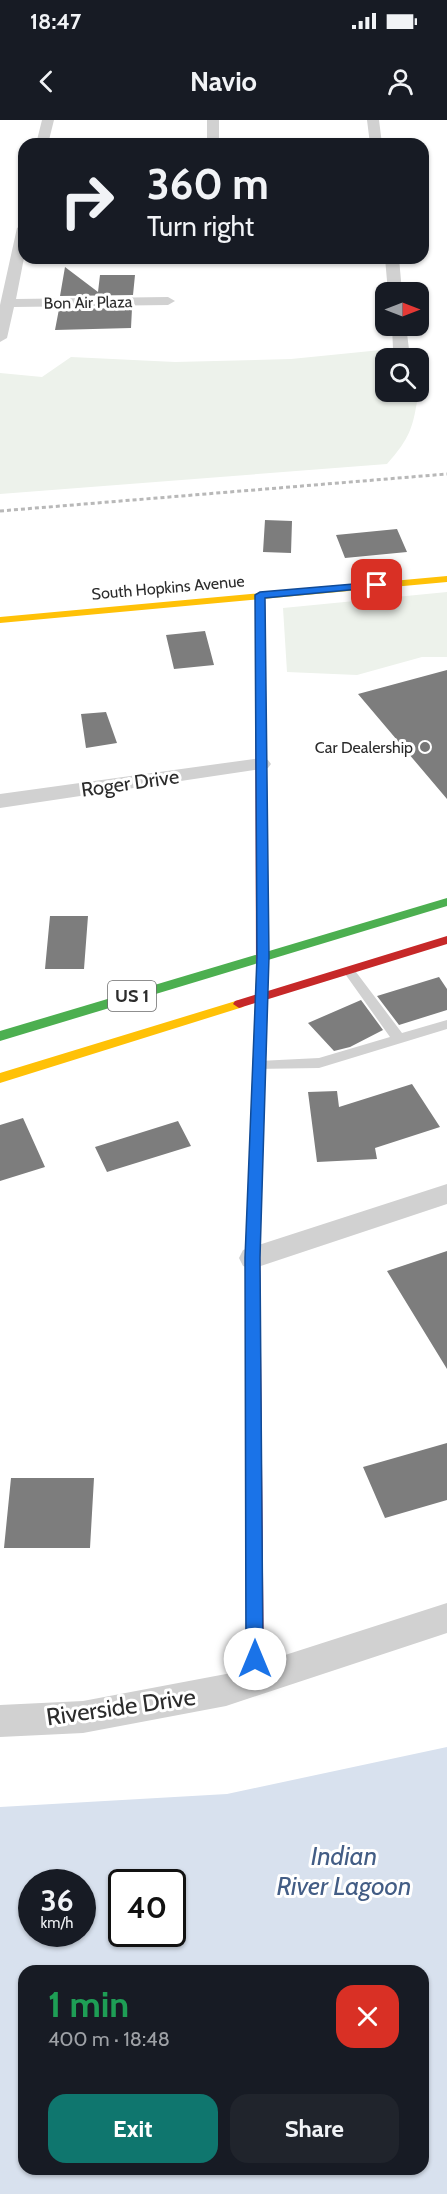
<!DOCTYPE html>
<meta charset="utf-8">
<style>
:root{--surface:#171b24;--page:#20242c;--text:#f1f3f6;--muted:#9ea1a6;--accent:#0f766e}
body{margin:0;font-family:Cabin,sans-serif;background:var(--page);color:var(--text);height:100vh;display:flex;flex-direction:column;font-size:22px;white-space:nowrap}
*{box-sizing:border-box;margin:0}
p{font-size:20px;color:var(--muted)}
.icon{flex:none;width:33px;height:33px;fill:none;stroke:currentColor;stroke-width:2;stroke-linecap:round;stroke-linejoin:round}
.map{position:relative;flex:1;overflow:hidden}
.drawer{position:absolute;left:18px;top:1845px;width:411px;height:210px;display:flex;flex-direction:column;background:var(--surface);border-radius:18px;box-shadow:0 2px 4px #0004}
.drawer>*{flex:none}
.banner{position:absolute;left:18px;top:18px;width:411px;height:126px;border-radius:18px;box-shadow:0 2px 4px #0004;background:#171b24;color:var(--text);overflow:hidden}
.needle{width:39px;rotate:90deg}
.tools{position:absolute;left:375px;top:162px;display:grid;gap:12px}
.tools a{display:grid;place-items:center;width:54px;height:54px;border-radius:12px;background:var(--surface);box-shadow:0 2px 4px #0004;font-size:30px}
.speed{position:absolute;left:18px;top:1749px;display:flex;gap:12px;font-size:30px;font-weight:700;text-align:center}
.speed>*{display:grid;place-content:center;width:78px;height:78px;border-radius:50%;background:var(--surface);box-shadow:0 2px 4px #0004;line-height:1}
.speed small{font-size:15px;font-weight:400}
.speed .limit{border:3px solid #111;border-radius:9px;background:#fff;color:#111}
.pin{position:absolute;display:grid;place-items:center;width:51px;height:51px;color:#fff;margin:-26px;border-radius:12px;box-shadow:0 3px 9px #0006}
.me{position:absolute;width:66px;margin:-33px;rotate:0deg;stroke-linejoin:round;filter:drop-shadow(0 0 4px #0008)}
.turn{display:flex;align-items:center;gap:21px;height:126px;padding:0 30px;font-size:27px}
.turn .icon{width:78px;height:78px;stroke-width:2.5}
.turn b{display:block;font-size:42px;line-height:51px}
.round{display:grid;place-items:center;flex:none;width:63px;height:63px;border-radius:18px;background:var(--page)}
.overview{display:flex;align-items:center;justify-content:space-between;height:102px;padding:0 30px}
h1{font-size:36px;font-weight:700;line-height:45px;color:#1e9e55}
.action{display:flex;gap:12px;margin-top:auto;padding:12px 30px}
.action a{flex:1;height:69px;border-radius:18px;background:var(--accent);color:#fff;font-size:24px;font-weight:700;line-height:69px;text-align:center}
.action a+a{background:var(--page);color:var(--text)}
.status{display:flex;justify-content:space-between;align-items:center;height:42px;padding:0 30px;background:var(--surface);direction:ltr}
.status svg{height:16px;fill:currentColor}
header{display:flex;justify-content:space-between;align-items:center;height:78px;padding:0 30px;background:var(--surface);font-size:27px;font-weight:700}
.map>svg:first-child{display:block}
</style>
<div class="status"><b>18:47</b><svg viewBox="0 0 49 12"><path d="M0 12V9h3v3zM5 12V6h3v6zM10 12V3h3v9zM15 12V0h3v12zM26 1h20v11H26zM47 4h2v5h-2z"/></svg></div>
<header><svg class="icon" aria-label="back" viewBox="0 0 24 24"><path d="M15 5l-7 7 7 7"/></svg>Navio<svg class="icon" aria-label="person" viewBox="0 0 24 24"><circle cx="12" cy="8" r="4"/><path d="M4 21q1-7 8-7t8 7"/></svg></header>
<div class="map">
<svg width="447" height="2074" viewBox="0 0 447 2074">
<rect width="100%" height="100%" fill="#fff"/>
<path fill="#edf2eb" d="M391,229v4h6l2,5h-13v34h30l2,3c-5,33 -8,43 -31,69l-387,30v-121l42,4 29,-20 104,5 116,-3z
M447,472v65h-25l-65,18 -70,-3 -4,-64z"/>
<path fill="#d8e1ee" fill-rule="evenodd" d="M447,1627v447h-447v-387l227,-13zM32,1762h50v52h-50zM122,1762h50v52h-50zM24,1851h399v198h-399z"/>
<path fill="#7d7d7d" d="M65,147l33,25 2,-17h35l-2,20 -73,1z
M132,188l-1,20 -76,2 4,-21z
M265,400l27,1 -1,32 -28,-1z
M397,409l10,23 -62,6 -9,-23z
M205,511l9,34 -40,4 -8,-34z
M447,550v129l-89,-105z
M106,592l11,31 -31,5 -5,-34z
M50,796h38l-4,53h-39z
M439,857l8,12v21l-48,15 -22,-29z
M361,880l22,30 -33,17 -16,4 -26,-28z
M412,964l28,43 -65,21 2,11 -60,3 -9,-70 29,-1 2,16z
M23,998l22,49 -45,14v-56z
M178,1001l13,25 -84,26 -12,-25z
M447,1131v118l-60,-98z
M447,1323v57l-62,18 -22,-51z
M11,1358h83l-4,70h-86z"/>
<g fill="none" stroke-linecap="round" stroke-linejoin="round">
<path fill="#d1d1d1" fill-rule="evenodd" d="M349,847l4,1 49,65 45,-13v9l-128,39 -65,1 -1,-3 6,-5 60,-3 71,-21 -47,-66z"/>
<path fill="#d1d1d1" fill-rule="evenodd" d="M42,0h12l-6,24h-12z
M207,0h12v24h-12z
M367,0h12l3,24h-12z
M24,104v34l-8,41 152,-2 7,4 -7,4 -154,2 -7,31 -7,4v-37l17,-77z
M385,138h14l3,34h-14z
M392,206h14l3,23 -3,3 -5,2 -8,-5z
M261,638l7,2 3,4 -3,4 -268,40v-14z
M447,1064v20l-195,65 -9,-3 -4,-8 4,-8z
M447,1483v30l-221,73 -143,27 -83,4v-32l83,-4 143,-27z"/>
<path fill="#4caf50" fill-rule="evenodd" d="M447,778v8l-447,135v-10z"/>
<path fill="#ffc107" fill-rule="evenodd" d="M447,456v6l-447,41v-6z
M262,851l6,4 -8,267 -2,4h-10l-2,-4 10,-267z
M239,880l4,1 2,3 -2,3 -243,76v-10z"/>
<path fill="#c62828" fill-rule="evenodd" d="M260,472l5,3 3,380 -6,4 -6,-4 -1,-380z
M447,816v8l-208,64 -6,-4 2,-3z
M253,1116l5,2 2,4 4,440 -3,6 -6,2 -6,-2 -3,-6v-440l2,-4z"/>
<path stroke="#b8b8b8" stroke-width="3" stroke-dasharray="4 3" stroke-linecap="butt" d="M0,391l447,-37"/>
</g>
<path fill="#1a73e8" stroke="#114b97" stroke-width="1.5" d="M377,462l3,1v4l-115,11 4,359 -9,301 3,401 -2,5 -6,3 -7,-3 -2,-5 -1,-401 12,-301 -2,-362 5,-3z"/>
<circle fill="#767676" stroke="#fff" stroke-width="2" cx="425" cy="627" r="6"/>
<g text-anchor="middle" stroke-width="6" stroke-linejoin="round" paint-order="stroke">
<g font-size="16" fill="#2c2c2c" stroke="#fff">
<text transform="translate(88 182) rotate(-1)" y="6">Bon Air Plaza</text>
<text transform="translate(168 467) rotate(-5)" y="6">South Hopkins Avenue</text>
</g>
<g font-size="16" fill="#2c2c2c" stroke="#fff" text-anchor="end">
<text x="413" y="633">Car Dealership</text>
</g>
<rect fill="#fff" stroke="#6b6b6b" stroke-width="1.5" x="108" y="861" width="48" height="30" rx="4.5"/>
<g font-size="18" font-weight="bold" fill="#2c2c2c">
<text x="132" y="882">US 1</text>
</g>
<g font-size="20" fill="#2c2c2c" stroke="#fff">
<text transform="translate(130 663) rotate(-8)" y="7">Roger Drive</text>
</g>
<g font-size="24" fill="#2c2c2c" stroke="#fff">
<text transform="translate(121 1587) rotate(-8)" y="8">Riverside Drive</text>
</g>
<g font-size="26" font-style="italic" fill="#435d85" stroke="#fff">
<text x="344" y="1745">Indian<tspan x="344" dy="30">River Lagoon</tspan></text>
</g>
</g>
</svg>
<div class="tools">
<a><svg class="needle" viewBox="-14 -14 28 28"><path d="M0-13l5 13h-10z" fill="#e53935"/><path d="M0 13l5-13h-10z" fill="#9ea1a6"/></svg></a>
<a><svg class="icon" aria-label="search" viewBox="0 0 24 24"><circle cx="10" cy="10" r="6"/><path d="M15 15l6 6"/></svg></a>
</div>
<div class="speed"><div>36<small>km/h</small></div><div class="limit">40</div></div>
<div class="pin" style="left:377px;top:465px;background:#d93025"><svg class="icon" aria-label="arrive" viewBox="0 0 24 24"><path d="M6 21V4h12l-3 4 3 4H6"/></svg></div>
<svg class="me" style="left:255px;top:1539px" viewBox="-20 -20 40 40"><circle r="19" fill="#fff"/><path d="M0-13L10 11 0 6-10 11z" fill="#1a73e8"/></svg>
<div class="banner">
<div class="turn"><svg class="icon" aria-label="right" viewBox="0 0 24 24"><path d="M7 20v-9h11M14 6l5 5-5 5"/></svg><div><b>360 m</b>Turn right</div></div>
</div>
<section class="drawer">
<div class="overview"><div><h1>1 min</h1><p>400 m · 18:48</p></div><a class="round" style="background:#d93025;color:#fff"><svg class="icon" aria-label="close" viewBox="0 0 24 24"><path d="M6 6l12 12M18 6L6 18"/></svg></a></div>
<div class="action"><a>Exit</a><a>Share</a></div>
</section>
</div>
